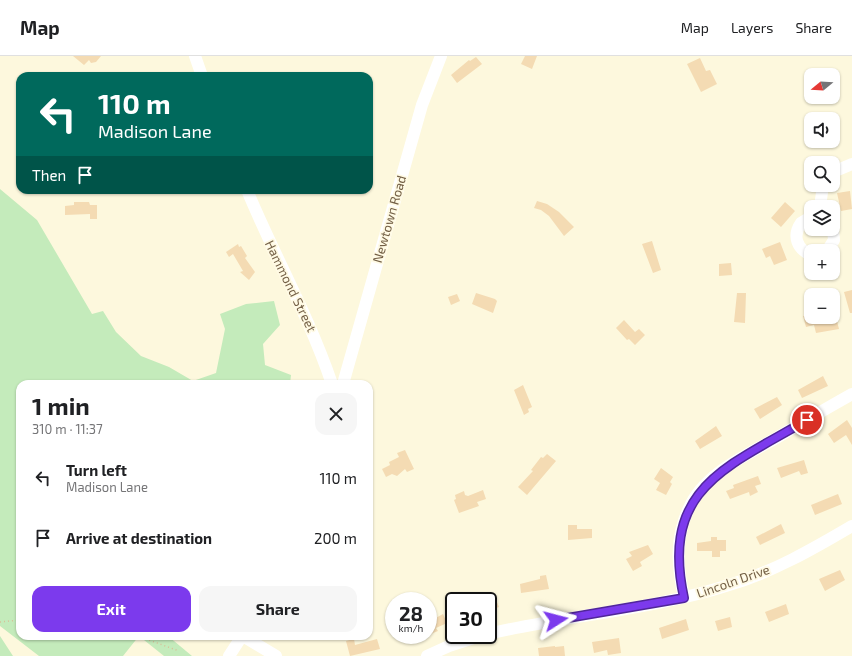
<!DOCTYPE html>
<meta charset="utf-8">
<style>
:root{--surface:#fff;--page:#f6f6f6;--text:#202124;--muted:#757577;--line:#e0e0e0;--accent:#7c3aed}
body{margin:0;font-family:"Exo 2",sans-serif;background:var(--page);color:var(--text);height:100vh;display:flex;flex-direction:column;font-size:15px;white-space:nowrap}
*{box-sizing:border-box;margin:0}
p{font-size:13px;color:var(--muted)}
.icon{flex:none;width:22px;height:22px;fill:none;stroke:currentColor;stroke-width:2;stroke-linecap:round;stroke-linejoin:round}
.map{position:relative;flex:1;overflow:hidden}
.sheet{position:absolute;left:16px;top:324px;width:357px;height:260px;display:flex;flex-direction:column;background:var(--surface);border-radius:12px;box-shadow:0 1px 3px #0004}
.sheet>*{flex:none}
.hud{position:absolute;left:16px;top:16px;width:357px;height:122px;border-radius:12px;box-shadow:0 1px 3px #0004;background:#00695c;color:#fff;overflow:hidden}
.needle{width:26px;rotate:252deg}
.buttons{position:absolute;left:804px;top:12px;display:grid;gap:8px}
.buttons a{display:grid;place-items:center;width:36px;height:36px;border-radius:8px;background:var(--surface);box-shadow:0 1px 3px #0004;font-size:20px}
.speed{position:absolute;left:385px;top:536px;display:flex;gap:8px;font-size:20px;font-weight:700;text-align:center}
.speed>*{display:grid;place-content:center;width:52px;height:52px;border-radius:50%;background:var(--surface);box-shadow:0 1px 3px #0004;line-height:1}
.speed small{font-size:10px;font-weight:400}
.speed .limit{border:2px solid #111;border-radius:6px;background:#fff;color:#111}
.pin{position:absolute;display:grid;place-items:center;width:34px;height:34px;color:#fff;margin:-17px;border:2px solid #fff;border-radius:50%;box-shadow:0 1px 4px #0007}
.me{position:absolute;width:44px;margin:-22px;rotate:81deg;stroke-linejoin:round;filter:drop-shadow(0 0 3px #0008)}
.turn{display:flex;align-items:center;gap:14px;height:84px;padding:0 16px;font-size:18px}
.turn .icon{width:52px;height:52px;stroke-width:2.5}
.turn b{display:block;font-size:28px;line-height:34px}
.then{display:flex;align-items:center;height:38px;padding:0 16px;background:#0003;gap:8px;font-size:15px}
.round{display:grid;place-items:center;flex:none;width:42px;height:42px;border-radius:12px;background:var(--page)}
.headline{display:flex;align-items:center;justify-content:space-between;height:68px;padding:0 16px}
h1{font-size:24px;font-weight:700;line-height:30px}
.cta{display:flex;gap:8px;margin-top:auto;padding:8px 16px}
.cta a{flex:1;height:46px;border-radius:12px;background:var(--accent);color:#fff;font-size:16px;font-weight:700;line-height:46px;text-align:center}
.cta a+a{background:var(--page);color:var(--text)}
ul{padding:0;list-style:none}
li{display:flex;align-items:center;gap:12px;height:60px;padding:0 16px}
li div{flex:1}
li b{display:block;font-size:15px}
li em{font-style:normal}
header{display:flex;align-items:center;gap:24px;box-sizing:border-box;height:56px;padding:0 20px;background:var(--surface);border-bottom:1px solid var(--line)}
header strong{font-size:19px}
nav{display:flex;gap:22px;margin-inline-start:auto;font-size:14px}
.map>svg:first-child{display:block}
</style>
<header>
<strong>Map</strong>
<nav><a>Map</a><a>Layers</a><a>Share</a></nav>
</header>
<div class="map">
<svg width="852" height="600" viewBox="0 0 852 600">
<rect width="100%" height="100%" fill="#fdf8dd"/>
<path fill="#c4ebbb" d="M0,133l37,31 55,94 11,-3 13,21 25,24 28,11 24,14 23,-8 9,-44 -5,-15 26,-10 28,-3 6,24 -17,19 2,21 26,10 -1,9h-270v252h148l24,20h-28l-25,-20 -16,20h-84l-39,-30z
M0,580l13,20h-13z"/>
<path fill="#f4dbb3" d="M73,0h28l-5,6 -5,1 -2,-3 -5,5z
M525,0h12l-5,13 -11,-5z
M476,1l6,7 -25,19 -6,-8 18,-15 1,1z
M700,2l6,13 4,-1 7,14 -16,8 -14,-28z
M813,12l11,1 -1,6h-11z
M850,135l2,18 -11,2 -4,-18z
M537,145l10,3 12,8 15,15 -10,9 -15,-20 -8,-6 -7,-2z
M74,146h15l1,3h7v14h-7v-5l-25,1v-9l9,-1z
M785,146l10,9 -14,16 -10,-9z
M652,185l9,29 -8,3 -11,-29z
M780,186l7,18 -13,5 -4,-9 -4,2 -4,-9z
M238,188l1,3 2,-1 6,10 -2,2 10,14 -6,8 -9,-8 3,-1 -10,-17 -4,3 -3,-5z
M731,207l1,12 -13,1v-12z
M852,234v23h-2l-6,-21z
M476,237l19,6 2,2 -4,12 -21,-9z
M737,237h9l-1,30 -11,-1z
M457,238l3,7 -9,4 -3,-8z
M811,258v3h25l3,12 -23,4 -2,-8 -8,2 -3,-11z
M624,264l11,12 4,-3 6,6 -10,10 -6,-6 -2,1 -11,-12z
M823,320l5,10 -26,12 -4,-8z
M523,329l9,22 -4,2 1,3 -5,3 -10,-25z
M777,341l5,8 -22,14 -6,-10z
M847,364l5,8v17l-6,-10 -12,8 -6,-9z
M716,370l6,10 -22,13 -5,-8z
M405,394l9,19 -7,3 -2,-3 -8,7 -5,-2 -6,3 -4,-8 8,-4 -1,-3 10,-5 -2,-4z
M547,398l9,7 -29,34 -9,-8 15,-16 -2,-1 10,-13 2,1z
M804,404l4,13 -7,2 -2,-4 -18,7 -4,-10z
M661,412l12,9 -3,5 2,2 -6,11 -10,-5 4,-7 -6,-4z
M758,420l3,8 -6,2 3,6 -8,4 -1,-4 -19,7 -4,-8 8,-3 -1,-3z
M483,434l3,9 -9,3 2,4 -20,7 -5,-13 2,-1 -1,-4 9,-4 1,4 3,1z
M838,438l4,10 -27,11 -4,-10z
M781,468l4,9 -25,12 -4,-8z
M568,469h9v4h15v9l-24,2z
M711,481h6v3h9v11h-6v6h-8v-6h-15v-8l14,-2z
M648,489l5,9 -13,8 2,4 -9,5 -7,-12 6,-3 -3,-4z
M840,514l5,10 -20,11 -6,-12z
M546,519l3,14 -28,4 -1,-9 20,-5v-3z
M495,541l4,10 -11,4v-11z
M786,548l3,10 -20,8 -4,-10z
M443,558l4,9 -11,5 2,3 -10,4v-11l5,-2 -1,-2z
M730,561l2,10 -14,4 -3,-10z
M686,563l3,11 -27,9 -3,-11z
M619,582l2,15 -13,2 -1,-5 -13,3 -2,-11z
M354,583l1,6 22,-6 3,10 -30,7 -4,-15z
M555,590v1l9,-1 1,10h-26l-1,-8z"/>
<g fill="none" stroke-linecap="round" stroke-linejoin="round">
<path stroke="#d8be97" stroke-width="1.5" stroke-dasharray="1 3" stroke-linecap="butt" d="M0,566l20,-2
M138,580l41,15"/>
<path stroke="#fff" stroke-width="12" d="M195,0l7,20
M833,116l19,-8
M247,134c27,65 62,126 85,194
M820,151l3,-22
M811,161l-10,6c-9,13 -4,26 10,32
M827,195l7,-11 -1,-11
M343,328l79,-279 19,-49
M684,541c-7,-30 -9,-60 5,-89 15,-35 58,-53 89,-71 25,-15 49,-29 74,-43
M488,578c80,-19 163,-24 241,-49 44,-13 84,-36 123,-59
M243,580l33,20
M229,600l13,-20
M427,600l22,-10 34,-11"/>
</g>
<g fill="none" stroke-linecap="round" stroke-linejoin="round">
<defs>
<path id="route" d="M556,564l128,-22c-24,-110 43,-131 123,-178"/>
</defs>
<use href="#route" stroke="#51269a" stroke-width="10"/>
<use href="#route" stroke="#7c3aed" stroke-width="7"/>
</g>
<g text-anchor="middle" stroke-width="3.5" stroke-linejoin="round" paint-order="stroke">
<g font-size="13" fill="#735f45" stroke="#fffae4">
<text transform="translate(389 163) rotate(-74)" y="5">Newtown Road</text>
<text transform="translate(291 230) rotate(64)" y="5">Hammond Street</text>
<text transform="translate(733 525) rotate(-19)" y="5">Lincoln Drive</text>
</g>
</g>
</svg>
<div class="buttons">
<a><svg class="needle" viewBox="-14 -14 28 28"><path d="M0-13l5 13h-10z" fill="#e53935"/><path d="M0 13l5-13h-10z" fill="#757577"/></svg></a>
<a><svg class="icon" aria-label="sound" viewBox="0 0 24 24"><path d="M4 9h4l5-4v14l-5-4H4zM17 9q2 3 0 6"/></svg></a>
<a><svg class="icon" aria-label="search" viewBox="0 0 24 24"><circle cx="10" cy="10" r="6"/><path d="M15 15l6 6"/></svg></a>
<a><svg class="icon" aria-label="layers" viewBox="0 0 24 24"><path d="M12 4l9 5-9 5-9-5zM3 14l9 5 9-5"/></svg></a>
<a>+</a>
<a>−</a>
</div>
<div class="speed"><div>28<small>km/h</small></div><div class="limit">30</div></div>
<div class="pin" style="left:807px;top:364px;background:#d93025"><svg class="icon" aria-label="arrive" viewBox="0 0 24 24"><path d="M6 21V4h12l-3 4 3 4H6"/></svg></div>
<svg class="me" style="left:556px;top:564px" viewBox="-20 -20 40 40"><path d="M0-17L14 15 0 8-14 15z" fill="#7c3aed" stroke="#fff" stroke-width="4"/></svg>
<div class="hud">
<div class="turn"><svg class="icon" aria-label="left" viewBox="0 0 24 24"><path d="M17 20v-9H6M10 6l-5 5 5 5"/></svg><div><b>110 m</b>Madison Lane</div></div>
<div class="then">Then<svg class="icon" aria-label="arrive" viewBox="0 0 24 24"><path d="M6 21V4h12l-3 4 3 4H6"/></svg></div>
</div>
<section class="sheet">
<div class="headline"><div><h1>1 min</h1><p>310 m · 11:37</p></div><a class="round"><svg class="icon" aria-label="close" viewBox="0 0 24 24"><path d="M6 6l12 12M18 6L6 18"/></svg></a></div>
<ul>
<li><svg class="icon" aria-label="left" viewBox="0 0 24 24"><path d="M17 20v-9H6M10 6l-5 5 5 5"/></svg><div><b>Turn left</b><p>Madison Lane</p></div><em>110 m</em></li>
<li><svg class="icon" aria-label="arrive" viewBox="0 0 24 24"><path d="M6 21V4h12l-3 4 3 4H6"/></svg><div><b>Arrive at destination</b></div><em>200 m</em></li>
</ul>
<div class="cta"><a>Exit</a><a>Share</a></div>
</section>
</div>
